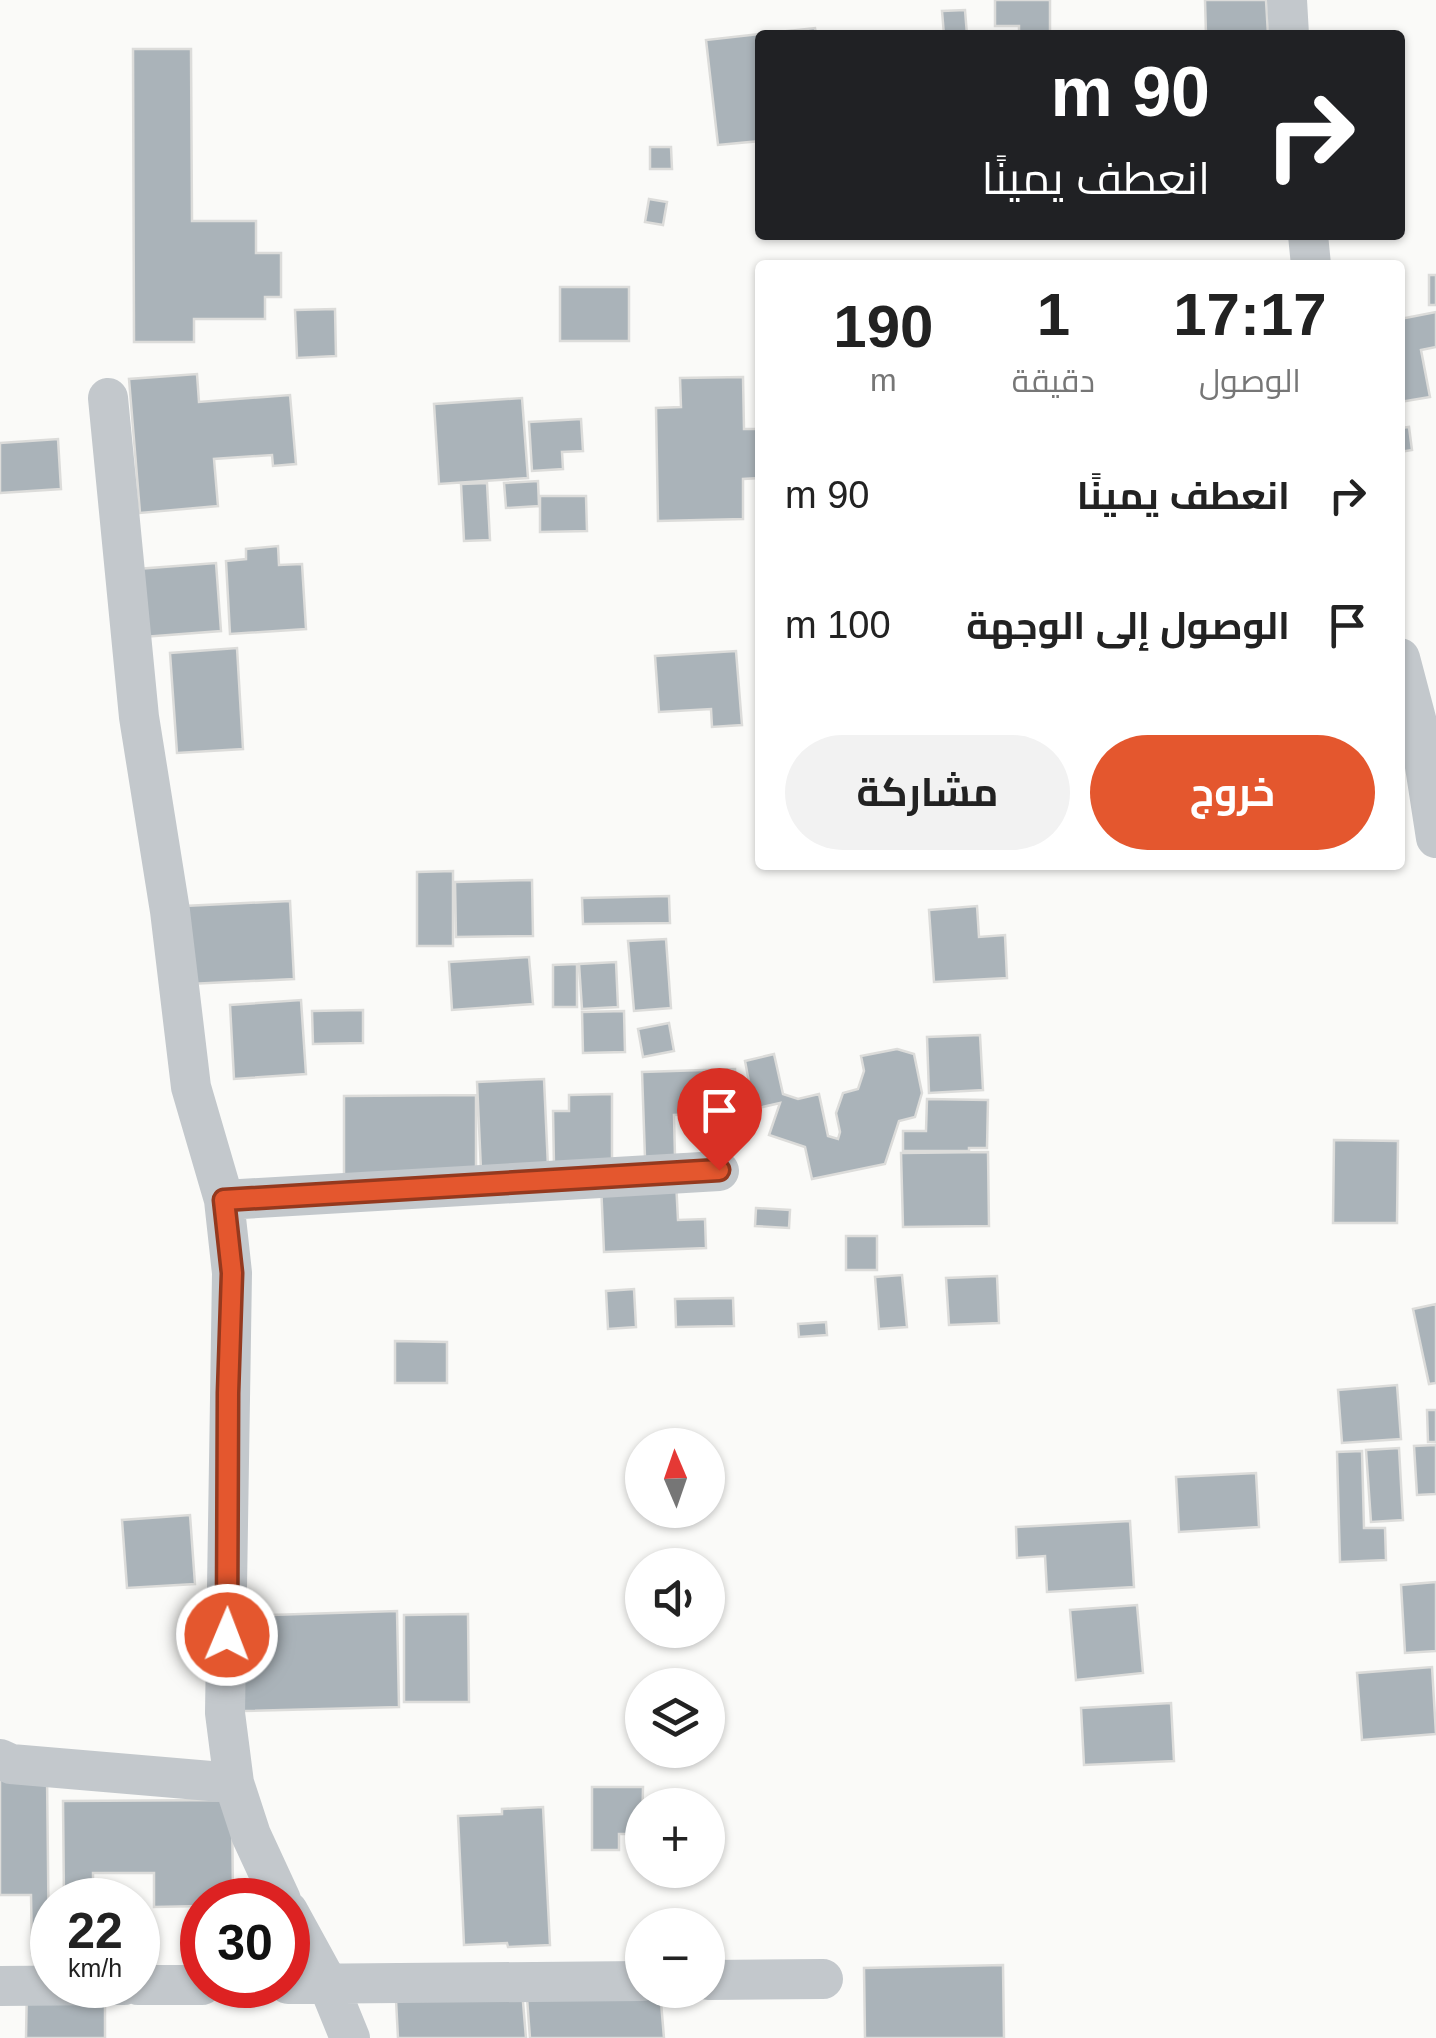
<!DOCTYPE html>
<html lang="ar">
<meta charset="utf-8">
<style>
:root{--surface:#fff;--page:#f2f2f2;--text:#222;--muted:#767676;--accent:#e4572e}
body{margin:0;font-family:Arial,Cairo,sans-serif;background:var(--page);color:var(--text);direction:rtl;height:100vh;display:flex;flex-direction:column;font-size:38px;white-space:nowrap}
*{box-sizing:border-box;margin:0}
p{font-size:32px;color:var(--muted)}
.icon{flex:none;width:55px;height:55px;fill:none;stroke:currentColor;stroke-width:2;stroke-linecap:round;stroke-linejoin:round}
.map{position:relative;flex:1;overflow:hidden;direction:ltr}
.side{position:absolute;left:755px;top:260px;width:650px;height:610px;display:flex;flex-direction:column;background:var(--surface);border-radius:10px;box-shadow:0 2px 8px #0004;direction:rtl}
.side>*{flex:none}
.banner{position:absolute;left:755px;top:30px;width:650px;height:210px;border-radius:10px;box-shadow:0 2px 8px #0004;direction:rtl;background:#202124;color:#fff;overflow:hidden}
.needle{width:65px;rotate:358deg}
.controls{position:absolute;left:625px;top:1428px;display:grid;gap:20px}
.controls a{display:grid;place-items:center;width:100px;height:100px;border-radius:50%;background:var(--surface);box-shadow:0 2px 8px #0004;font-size:50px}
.speed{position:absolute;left:30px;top:1878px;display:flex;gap:20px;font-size:50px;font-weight:700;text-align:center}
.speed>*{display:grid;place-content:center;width:130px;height:130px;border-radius:50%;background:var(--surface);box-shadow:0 2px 8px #0004;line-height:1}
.speed small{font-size:25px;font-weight:400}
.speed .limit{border:15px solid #d22;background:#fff;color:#111}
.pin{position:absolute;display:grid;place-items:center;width:85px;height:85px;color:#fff;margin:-102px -42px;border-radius:50% 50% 50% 0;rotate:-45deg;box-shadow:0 0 10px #0007}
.pin .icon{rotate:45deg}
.me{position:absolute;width:110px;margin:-55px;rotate:1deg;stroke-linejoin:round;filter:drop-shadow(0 0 8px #0008)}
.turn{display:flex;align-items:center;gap:35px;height:210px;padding:0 30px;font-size:45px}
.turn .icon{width:130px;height:130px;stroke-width:2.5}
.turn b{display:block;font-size:70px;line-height:85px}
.eta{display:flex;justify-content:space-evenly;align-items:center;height:170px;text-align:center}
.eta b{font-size:60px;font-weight:700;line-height:70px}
.cta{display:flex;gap:20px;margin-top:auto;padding:20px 30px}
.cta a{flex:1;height:115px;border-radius:60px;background:var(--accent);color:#fff;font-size:40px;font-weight:700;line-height:115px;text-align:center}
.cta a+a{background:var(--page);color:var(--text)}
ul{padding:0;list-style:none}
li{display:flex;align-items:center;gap:30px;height:130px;padding:0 30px}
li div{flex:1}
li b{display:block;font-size:38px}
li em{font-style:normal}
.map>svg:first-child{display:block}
</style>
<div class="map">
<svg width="1436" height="2038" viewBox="0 0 1436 2038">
<rect width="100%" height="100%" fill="#fafaf8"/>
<path fill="#aab3b9" stroke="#dcdcda" stroke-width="2.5" d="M995,0h55v35h-31v-9h-24z
M1205,0h61l2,35h-62z
M965,10l2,25h-23l-2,-24z
M815,28l1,7h-56v106l-42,4 -12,-105z
M133,49h58l1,172h64v32h25v44h-16v22h-71v23h-60z
M650,147h21l1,22h-22z
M649,199l18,3 -4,23 -18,-3z
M1429,275h7v30h-7z
M560,287h69v54h-69z
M335,309l1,47 -39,2 -2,-48z
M1436,312v35l-15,3 9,47 -30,5v-83z
M197,374l2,28 91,-7 6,69 -23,2 -1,-11 -58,4 4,47 -78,7 -11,-134z
M743,377l1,52h16v49l-17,1v40l-85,2 -2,-113 25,-1 -1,-29z
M522,398l6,80 -89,6 -5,-80z
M581,419l2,32 -21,1 1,17 -31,2 -3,-49z
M1409,427l3,23 -12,2v-24z
M58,439l3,50 -61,4v-50z
M538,481l1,25 -33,2 -2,-25z
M487,483l3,57 -26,1 -3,-57z
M540,496h46l1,35 -47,1z
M278,546l1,19 23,-1 4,65 -76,5 -4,-73 20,-2v-10z
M216,563l5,68 -78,6 -6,-68z
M237,648l6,101 -66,4 -7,-100z
M736,651l6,74 -30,2 -1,-18 -52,3 -4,-56z
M453,871v75h-36v-74z
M532,880l1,56 -77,1 -1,-55z
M669,896l1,27 -87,1 -1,-26z
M290,901l4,78 -105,5 -5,-78z
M977,906l2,31 26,-2 2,43 -73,4 -5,-72z
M666,939l5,69 -37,3 -6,-70z
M529,957l4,47 -81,6 -3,-48z
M616,962l2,45 -36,2 -3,-45z
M577,964v43h-24v-42z
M301,1000l5,74 -72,5 -4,-74z
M363,1010v33l-50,1 -1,-33z
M624,1011l1,41 -42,1 -1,-41z
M669,1023l5,28 -31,6 -5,-28z
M980,1035l3,55 -54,3 -2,-56z
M897,1049l17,5 8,39 -7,24 -16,4 -14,43 -73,15 -7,-32 -36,-12 11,-32 -26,6 -9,-48 29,-7 9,40 15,5 21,-5 9,42 10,3 2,-7 -4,-19 7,-20 15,-4 6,-18 -3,-15z
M735,1069v17l-36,1 1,27 -26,1 1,42 -30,1 -3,-86z
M544,1079l4,88 -67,3 -4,-88z
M612,1094v71l-58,1 -1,-55h16v-16z
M476,1095v80l-132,1v-80z
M927,1099l61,1 -1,48h-18v3h-66v-20h23z
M1334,1140l64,1 -1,82h-64z
M988,1152l1,74 -86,1 -2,-74z
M676,1181l2,39 27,-1 1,29 -102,4 -3,-68z
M756,1208l34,2 -1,18 -34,-2z
M846,1236h31v34h-31z
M902,1275l5,52 -28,2 -4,-52z
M997,1276l2,47 -50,2 -3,-47z
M634,1289l2,38 -28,2 -2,-38z
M733,1298l1,28 -58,1 -1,-28z
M1436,1304v79l-7,1 -16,-75z
M826,1322l1,13 -28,2 -1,-13z
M395,1341l52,1v41h-52z
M1397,1385l4,54 -59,4 -4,-53z
M1427,1410h9v32h-8z
M1436,1445v49l-19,1 -3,-49z
M1399,1448l4,72 -32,2 -5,-72z
M1362,1451l2,77h21l1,32 -46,2 -3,-110z
M1256,1473l3,54 -80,5 -3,-55z
M190,1515l5,69 -68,4 -5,-68z
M1130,1521l4,66 -87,5 -2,-36 -28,2 -1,-31z
M1436,1582v69l-31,2 -4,-68z
M1137,1605l6,68 -67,7 -6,-70z
M397,1611l2,96 -156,4 -3,-95z
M468,1614l1,88h-65v-87z
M1432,1667l4,67 -74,6 -5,-67z
M1171,1703l3,58 -90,4 -3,-57z
M0,1775h47l2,178h-17l-1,-58h-31z
M592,1787h51l-1,47h-23v16h-27z
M232,1800l1,100h-31v6l-48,1v-34h-61v27h-29l-1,-99z
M543,1807l7,138 -42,2 -1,-4 -43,2 -6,-129 44,-2v-5z
M1003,1965l1,73h-139l-1,-70z
M27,1983l78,2v53h-79z
M522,1990l4,48h-128l-2,-38z
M644,1990h16l4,48h-134l-3,-40z"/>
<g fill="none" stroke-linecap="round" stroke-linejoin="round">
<path stroke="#c3c8cc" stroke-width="40" d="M1287,0l2,35
M1308,235l3,30
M108,398l31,319 31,194 21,176 33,113 8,73 -7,440 9,70 17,52 30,65
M1400,658l20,76 16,104
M224,1200l495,-29
M0,1759l11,5 223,19
M288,1911l40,73 22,54
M708,1980l115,-1
M288,1984l354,-3
M138,1985h64
M0,1986l124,-1"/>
</g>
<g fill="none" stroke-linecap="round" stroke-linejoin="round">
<defs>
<path id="route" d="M227,1635l1,-242 4,-120 -8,-73 495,-30"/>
</defs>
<use href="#route" stroke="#94391e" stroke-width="25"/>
<use href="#route" stroke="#e4572e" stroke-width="18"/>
</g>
</svg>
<div class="controls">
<a><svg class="needle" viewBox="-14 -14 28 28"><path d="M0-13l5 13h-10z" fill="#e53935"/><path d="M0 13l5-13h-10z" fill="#767676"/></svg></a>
<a><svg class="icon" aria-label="sound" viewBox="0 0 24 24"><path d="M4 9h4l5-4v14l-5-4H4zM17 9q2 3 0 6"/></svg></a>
<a><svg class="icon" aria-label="layers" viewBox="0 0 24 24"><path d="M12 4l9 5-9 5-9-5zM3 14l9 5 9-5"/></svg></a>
<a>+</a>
<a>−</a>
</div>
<div class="speed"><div>22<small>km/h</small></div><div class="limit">30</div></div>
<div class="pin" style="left:719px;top:1170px;background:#d93025"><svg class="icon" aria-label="arrive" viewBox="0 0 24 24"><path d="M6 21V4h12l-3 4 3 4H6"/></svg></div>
<svg class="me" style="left:227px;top:1635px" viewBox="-20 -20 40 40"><circle r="17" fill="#e4572e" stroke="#fff" stroke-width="3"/><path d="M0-11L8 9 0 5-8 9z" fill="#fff"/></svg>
<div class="banner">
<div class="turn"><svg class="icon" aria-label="right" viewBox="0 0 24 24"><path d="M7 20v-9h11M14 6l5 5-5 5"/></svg><div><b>90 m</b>انعطف يمينًا</div></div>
</div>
<section class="side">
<div class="eta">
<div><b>17:17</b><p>الوصول</p></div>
<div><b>1</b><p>دقيقة</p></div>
<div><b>190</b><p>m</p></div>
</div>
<ul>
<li><svg class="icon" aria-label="right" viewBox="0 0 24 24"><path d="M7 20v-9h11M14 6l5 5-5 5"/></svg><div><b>انعطف يمينًا</b></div><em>90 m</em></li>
<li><svg class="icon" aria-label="arrive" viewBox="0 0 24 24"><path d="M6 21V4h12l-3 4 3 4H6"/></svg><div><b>الوصول إلى الوجهة</b></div><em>100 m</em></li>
</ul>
<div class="cta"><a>خروج</a><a>مشاركة</a></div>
</section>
</div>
